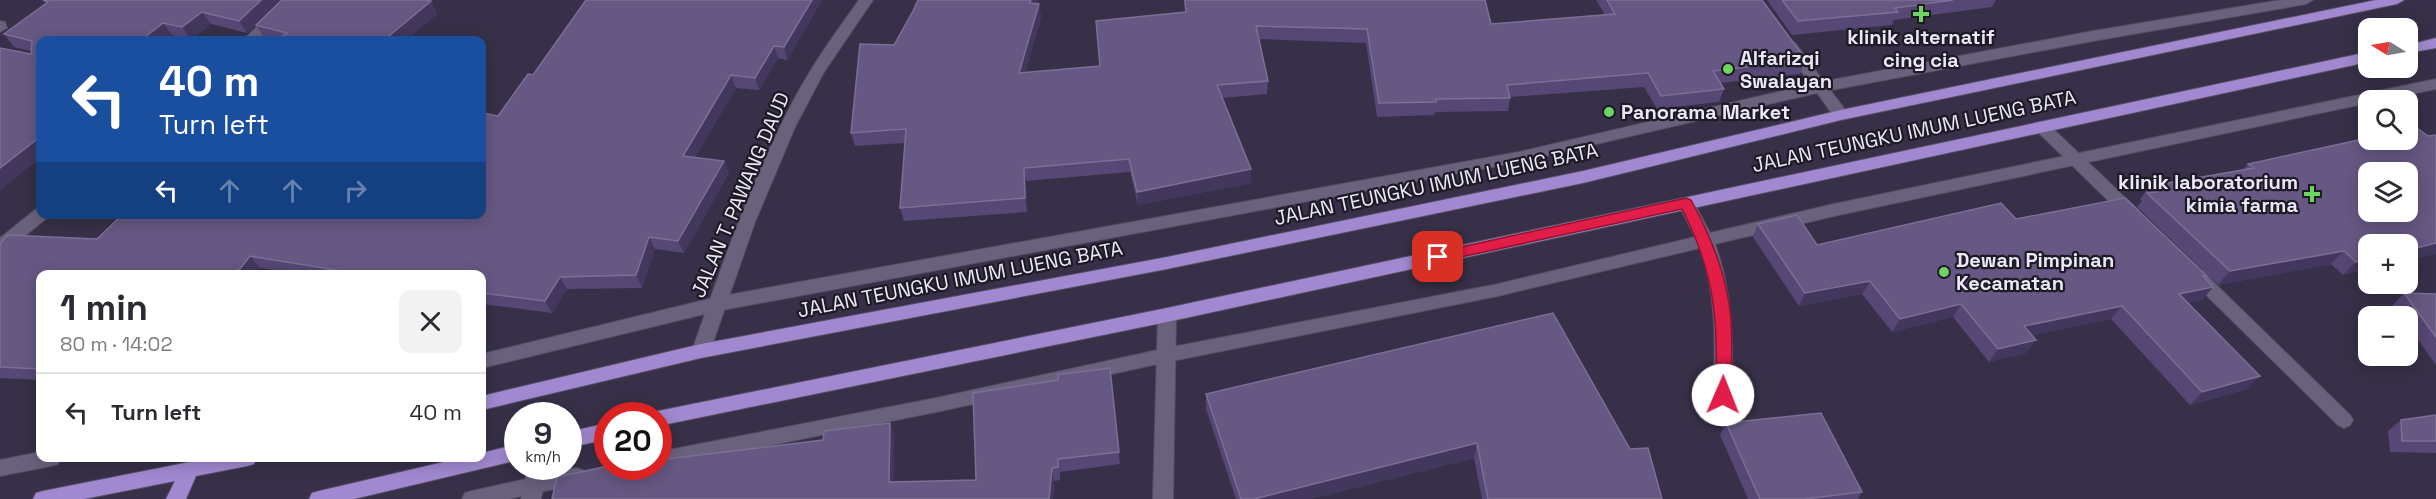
<!DOCTYPE html>
<meta charset="utf-8">
<style>
:root{--surface:#fff;--page:#f2f2f3;--text:#2b2b33;--muted:#7c7c81;--line:#e1e1e2}
body{margin:0;font-family:"Space Grotesk",sans-serif;background:var(--page);color:var(--text);height:100vh;display:flex;flex-direction:column;font-size:22px;white-space:nowrap}
*{box-sizing:border-box;margin:0}
p{font-size:20px;color:var(--muted)}
.icon{flex:none;width:33px;height:33px;fill:none;stroke:currentColor;stroke-width:2;stroke-linecap:round;stroke-linejoin:round}
.map{position:relative;flex:1;overflow:hidden}
.details{position:absolute;left:36px;top:270px;width:450px;height:192px;display:flex;flex-direction:column;background:var(--surface);border-radius:12px;box-shadow:0 3px 15px #0003}
.details>*{flex:none}
.guide{position:absolute;left:36px;top:36px;width:450px;height:183px;border-radius:12px;box-shadow:0 3px 15px #0003;background:#1a4fa0;color:#fff;overflow:hidden}
.needle{width:39px;rotate:281deg}
.fabs{position:absolute;left:2358px;top:18px;display:grid;gap:12px}
.fabs a{display:grid;place-items:center;width:60px;height:60px;border-radius:12px;background:var(--surface);box-shadow:0 3px 15px #0003;font-size:30px}
.speed{position:absolute;left:504px;top:402px;display:flex;gap:12px;font-size:30px;font-weight:700;text-align:center}
.speed>*{display:grid;place-content:center;width:78px;height:78px;border-radius:50%;background:var(--surface);box-shadow:0 3px 15px #0003;line-height:1}
.speed small{font-size:15px;font-weight:400}
.speed .limit{border:9px solid #d22;background:#fff;color:#111}
.pin{position:absolute;display:grid;place-items:center;width:51px;height:51px;color:#fff;margin:-26px;border-radius:12px;box-shadow:0 3px 9px #0006}
.me{position:absolute;width:66px;margin:-33px;rotate:1deg;stroke-linejoin:round;filter:drop-shadow(0 0 4px #0008)}
.turn{display:flex;align-items:center;gap:21px;height:126px;padding:0 24px;font-size:27px}
.turn .icon{width:78px;height:78px;stroke-width:2.5}
.turn b{display:block;font-size:42px;line-height:51px}
.lanes{display:flex;align-items:center;height:57px;padding:0 24px;background:#0003;justify-content:center;gap:30px;direction:ltr}
.lanes .off{opacity:.35}
.round{display:grid;place-items:center;flex:none;width:63px;height:63px;border-radius:12px;background:var(--page)}
.overview{display:flex;align-items:center;justify-content:space-between;height:102px;padding:0 24px}
h1{font-size:36px;font-weight:800;line-height:45px}
ul{padding:0;list-style:none}
li{display:flex;align-items:center;gap:18px;height:78px;padding:0 24px;border-top:2px solid var(--line)}
li div{flex:1}
li b{display:block;font-size:22px}
li em{font-style:normal}
.map>svg:first-child{display:block}
</style>
<div class="map">
<svg width="2436" height="499" viewBox="0 0 2436 499">
<rect width="100%" height="100%" fill="#373048"/>
<g fill="none" stroke-linecap="round" stroke-linejoin="round">
<defs>
<path id="service" d="M2281,0h32l-7,4 -213,37 -272,51 -302,70 -802,149 -235,57v-14l235,-57 802,-145 302,-70 272,-51z
M2436,79v10l-55,11h-13v3l-534,113 -119,28c18,49 18,100 17,151l-3,5 -6,2 -6,-2 -3,-5c1,-49 3,-100 -14,-147l-202,48 -331,66 -231,50 -278,56 -4,-2h4v-14l278,-54 231,-50 331,-64 197,-47 -17,-34 2,-4h12l18,34 124,-29z
M40,452v6h20l-2,6 -7,2 -51,10v-16z
M576,468l7,2 2,6 -2,6 -7,2 -67,15h-47l3,-6 7,-2z"/>
<path id="minor" d="M285,0h15l-42,40h-15z
M859,0h14l-49,72 -29,55 -40,95 -45,129 -3,5 -6,2 -6,-2 -3,-5c30,-86 60,-174 104,-255 18,-34 41,-65 63,-96z
M0,21l5,1 2,6 -7,4z
M1790,41l5,2 54,72 -3,4h-10l-51,-70 -2,-3z
M2042,122l5,1 91,87 2,4 -2,4h-12l-89,-87 -3,-4 3,-4z
M40,208v6h9l-2,4 -41,33 -6,2v-15l35,-28z
M2196,269l6,2 148,144 3,5 -3,5 -6,3 -6,-3 -148,-146 -2,-4 2,-4z
M1167,308l6,2 3,5 -3,184h-20l5,-184 3,-5z
M528,466h19l-6,33h-20z"/>
<path id="trunk" d="M2376,0h28l-7,4 -556,116 -258,63 -416,86 -466,89 -219,52v-14l219,-52 466,-87 416,-86 258,-61z
M2436,38v10l-28,5v-8z
M2368,52v10l-1201,260 -509,104v-10h-7l7,-5 509,-103z
M608,423v16l-40,9v-16z
M518,444v16l-164,39h-45l3,-6 7,-2 142,-33h21v-5z
M210,458h46l-2,6 -7,2 -51,10 -10,23h-20l9,-18 -91,18h-51l3,-6 7,-2z"/>
</defs>
<use href="#service" stroke="#544e62" stroke-width="2"/>
<use href="#minor" stroke="#544e62" stroke-width="2"/>
<use href="#trunk" stroke="#544e62" stroke-width="2"/>
<use href="#service" fill="#6a627d" fill-rule="evenodd"/>
<use href="#minor" fill="#6a627d" fill-rule="evenodd"/>
<use href="#trunk" fill="#a089d0" fill-rule="evenodd"/>
</g>
<path fill="#564775" d="M43,0h239l-35,33 -36,-9 -20,16 -19,-5 -6,5h-126v118l-40,32v-142l31,6v-3l-17,-4 -10,-13 42,-30z
M586,0h236l-35,60 -9,-2 -19,32 -23,-2 -41,69 29,4 5,12 -45,80 -29,-4 -13,39 -75,1 -15,24 -70,-9v-30h-184l-38,-6 -5,6h-215v106l-40,-2v-134l97,-5 401,-123 35,-41z
M1184,0h301l6,24 114,-9 -9,-15h166l44,60 -6,14 -80,9 4,6 -5,13 -62,7 -13,-22 -134,10 -2,14 -73,1 -1,3 -57,2 -11,-74 -107,-4 9,42 -1,13 -45,4 29,71v14l-113,22 -8,-33 -104,9 1,31 -123,9 -4,-13 5,-65 -50,3 -4,-13 43,-88 19,-34 126,-7 2,13 -16,56 75,-7 85,-54z
M1767,0h229l-4,7 -98,13 -2,5 -100,10z
M431,1l6,13 -31,26h-129l-13,-3 -8,-12z
M2248,164l120,105 -25,6 -12,-11 -113,21 -81,-78 5,-6 -2,-2 10,-13 93,-16z
M2016,219l189,59 8,9 -11,13 -14,3 60,86 -58,16 -79,-86 -79,16 -6,18 -37,9 -36,-45 -61,15 -30,-38 -63,12 -46,-69 5,-13 59,21z
M2404,293l32,1v71l-28,-39v-10h-7l-8,-11z
M1110,368l10,96 -60,8v8l-6,1 -1,18h-501l271,-59 67,-17 4,13 -1,46 83,-2 82,-100z
M1206,394l424,55 32,50h-180l-8,-41 -164,41h-74l-30,-90z
M2436,415v38l-46,-1 -2,-21 13,-11z
M1726,423l136,69 -4,7h-110l-28,-64z"/>
<path fill="#43375d" d="M261,0h21l-35,33 -8,-12z
M812,0h10l-35,60 -3,-13z
M1031,0h7l-7,16 -2,-13z
M431,1l6,13 -31,26h-22z
M1039,4l2,13 -20,69 -2,-13z
M202,12l9,12 -20,16 -9,-13z
M163,23l9,12 -6,5h-25z
M774,46l4,12 -19,32 -4,-12z
M731,75l5,13 -48,80 -5,-12z
M40,137v21l-40,32v-22z
M724,161l5,12 -45,80 -6,-12z
M1024,168l2,13 1,31 -2,-14z
M1251,169v14l-113,22 -1,-13z
M649,237l6,12 -13,39 -6,-13z
M2436,243v11l-28,6v-10z
M2344,251l-13,13 -113,21 12,-14z
M250,256l10,12 -5,6h-19z
M2368,259v10l-25,6 13,-13z
M560,277l7,12 -15,24 -7,-12z
M1870,281l-8,13 -63,12 6,-13z
M2213,287l-11,13 -33,7 10,-13z
M1961,304l-8,13 -61,15 8,-13z
M2122,306l-11,13 -96,20 9,-13z
M2036,340l-10,13 -37,9 9,-13z
M2260,376l-12,13 -58,16 12,-13z
M890,423l4,13 -1,58 -4,-12z
M1477,443l-3,15 -164,41h-56z
M1052,468l2,13 -1,18h-4z"/>
<path fill="#665883" stroke="#7b6f95" stroke-width="1.5" fill-rule="evenodd" d="M43,0h218l-22,21 -37,-9 -20,15 -19,-4 -22,17h-101v97l-40,31v-120l31,6 1,-13 -28,-7 44,-32z
M282,0h143l6,1 -47,39h-107l10,-7 -31,-8z
M586,0h226l-28,47 -10,-1 -19,32 -24,-3 -48,81 41,5 -46,80 -29,-4 -13,38 -76,2 -15,24 -63,-8v-19h-142l2,-3 -92,-15 -14,18h-196v95l-40,-2v-123l8,-9 89,4 26,-25h359v-101l16,3 30,-42 5,1z
M918,0h113l-2,3 10,1 -20,69 81,-7 -4,-45 90,-9 -1,-12h300l6,24 124,-10 -8,-14h155l44,60 -93,11 11,18 -63,7 -13,-23 -141,12 3,13 -74,1v3l-57,1 -12,-74 -111,-3 12,55 -51,4 34,84 -114,23 -8,-33 -105,9 1,30 -125,10 6,-79 -55,4 9,-89 34,1 19,-34z
M1782,0h171l-58,8 3,4 -100,9z
M2417,128l11,8 8,-1v108l-28,7v-6h-40v15l-12,3 -12,-11 -114,20 -83,-78 9,-1 -6,-6 104,-18 -6,-4 120,-26v2h40v-10zM2368,172h40v40h-40z
M2125,198l82,78h-4l10,11 -34,7 81,82 -58,16 -80,-86 -98,20 12,14 -38,9 -37,-45 -61,15 -30,-38 -65,12 -47,-69 39,-9 20,30 184,-42 15,16z
M2404,293l32,1v43z
M1553,313l77,136 18,-1 14,51h-174l-11,-56 -223,56h-13l-35,-105z
M1110,368l9,84 -61,7v8l-6,1 -3,31h-497l5,-22 51,-11h50v-6l165,-20 1,-9 66,-8 -1,59 87,-2 -3,-87 85,-13v-6h4z
M1821,413l41,79 -58,7h-44l-34,-76z
M2436,415v26h-34l-1,-21z"/>
<path fill="#e11d48" stroke="#92132f" stroke-width="1.5" d="M1686,198l5,2c17,31 31,63 37,98 6,31 3,65 3,97l-3,4h-10l-2,-4c2,-73 0,-120 -34,-186l-244,53 -7,-5 7,-5z"/>
<g fill="#6dd361" stroke="#1d1a25" stroke-width="2">
<path d="M1918 5h6v6h6v6h-6v6h-6v-6h-6v-6h6z"/>
<circle cx="1728" cy="69" r="6"/>
<circle cx="1609" cy="112" r="6"/>
<path d="M2309 185h6v6h6v6h-6v6h-6v-6h-6v-6h6z"/>
<circle cx="1944" cy="272" r="6"/>
</g>
<g text-anchor="middle" stroke-width="4.5" stroke-linejoin="round" paint-order="stroke">
<g font-size="20" font-weight="bold" fill="#ebe7f7" stroke="#1d1a25" text-anchor="start">
<text x="1921" y="44" text-anchor="middle">klinik alternatif<tspan x="1921" dy="23">cing cia</tspan></text>
<text x="1740" y="65">Alfarizqi<tspan x="1740" dy="23">Swalayan</tspan></text>
<text x="1621" y="119">Panorama Market</text>
<text x="2298" y="189" text-anchor="end">klinik laboratorium<tspan x="2298" dy="23">kimia farma</tspan></text>
<text x="1956" y="267">Dewan Pimpinan<tspan x="1956" dy="23">Kecamatan</tspan></text>
</g>
<g font-size="20" fill="#ebe7f7" stroke="#1d1a25">
<text transform="translate(1914 131) rotate(-12)" y="7">JALAN TEUNGKU IMUM LUENG BATA</text>
<text transform="translate(1436 184) rotate(-12)" y="7">JALAN TEUNGKU IMUM LUENG BATA</text>
<text transform="translate(740 195) rotate(-67)" y="7">JALAN T. PAWANG DAUD</text>
<text transform="translate(960 279) rotate(-11)" y="7">JALAN TEUNGKU IMUM LUENG BATA</text>
</g>
</g>
</svg>
<div class="fabs">
<a><svg class="needle" viewBox="-14 -14 28 28"><path d="M0-13l5 13h-10z" fill="#e53935"/><path d="M0 13l5-13h-10z" fill="#7c7c81"/></svg></a>
<a><svg class="icon" aria-label="search" viewBox="0 0 24 24"><circle cx="10" cy="10" r="6"/><path d="M15 15l6 6"/></svg></a>
<a><svg class="icon" aria-label="layers" viewBox="0 0 24 24"><path d="M12 4l9 5-9 5-9-5zM3 14l9 5 9-5"/></svg></a>
<a>+</a>
<a>−</a>
</div>
<div class="speed"><div>9<small>km/h</small></div><div class="limit">20</div></div>
<div class="pin" style="left:1438px;top:257px;background:#d93025"><svg class="icon" aria-label="arrive" viewBox="0 0 24 24"><path d="M6 21V4h12l-3 4 3 4H6"/></svg></div>
<svg class="me" style="left:1723px;top:395px" viewBox="-20 -20 40 40"><circle r="19" fill="#fff"/><path d="M0-13L10 11 0 6-10 11z" fill="#e11d48"/></svg>
<div class="guide">
<div class="turn"><svg class="icon" aria-label="left" viewBox="0 0 24 24"><path d="M17 20v-9H6M10 6l-5 5 5 5"/></svg><div><b>40 m</b>Turn left</div></div>
<div class="lanes"><svg class="icon" aria-label="left" viewBox="0 0 24 24"><path d="M17 20v-9H6M10 6l-5 5 5 5"/></svg><svg class="icon off" aria-label="ahead" viewBox="0 0 24 24"><path d="M12 20V5M6 11l6-6 6 6"/></svg><svg class="icon off" aria-label="ahead" viewBox="0 0 24 24"><path d="M12 20V5M6 11l6-6 6 6"/></svg><svg class="icon off" aria-label="right" viewBox="0 0 24 24"><path d="M7 20v-9h11M14 6l5 5-5 5"/></svg></div>
</div>
<section class="details">
<div class="overview"><div><h1>1 min</h1><p>80 m · 14:02</p></div><a class="round"><svg class="icon" aria-label="close" viewBox="0 0 24 24"><path d="M6 6l12 12M18 6L6 18"/></svg></a></div>
<ul>
<li><svg class="icon" aria-label="left" viewBox="0 0 24 24"><path d="M17 20v-9H6M10 6l-5 5 5 5"/></svg><div><b>Turn left</b></div><em>40 m</em></li>
</ul>
</section>
</div>
